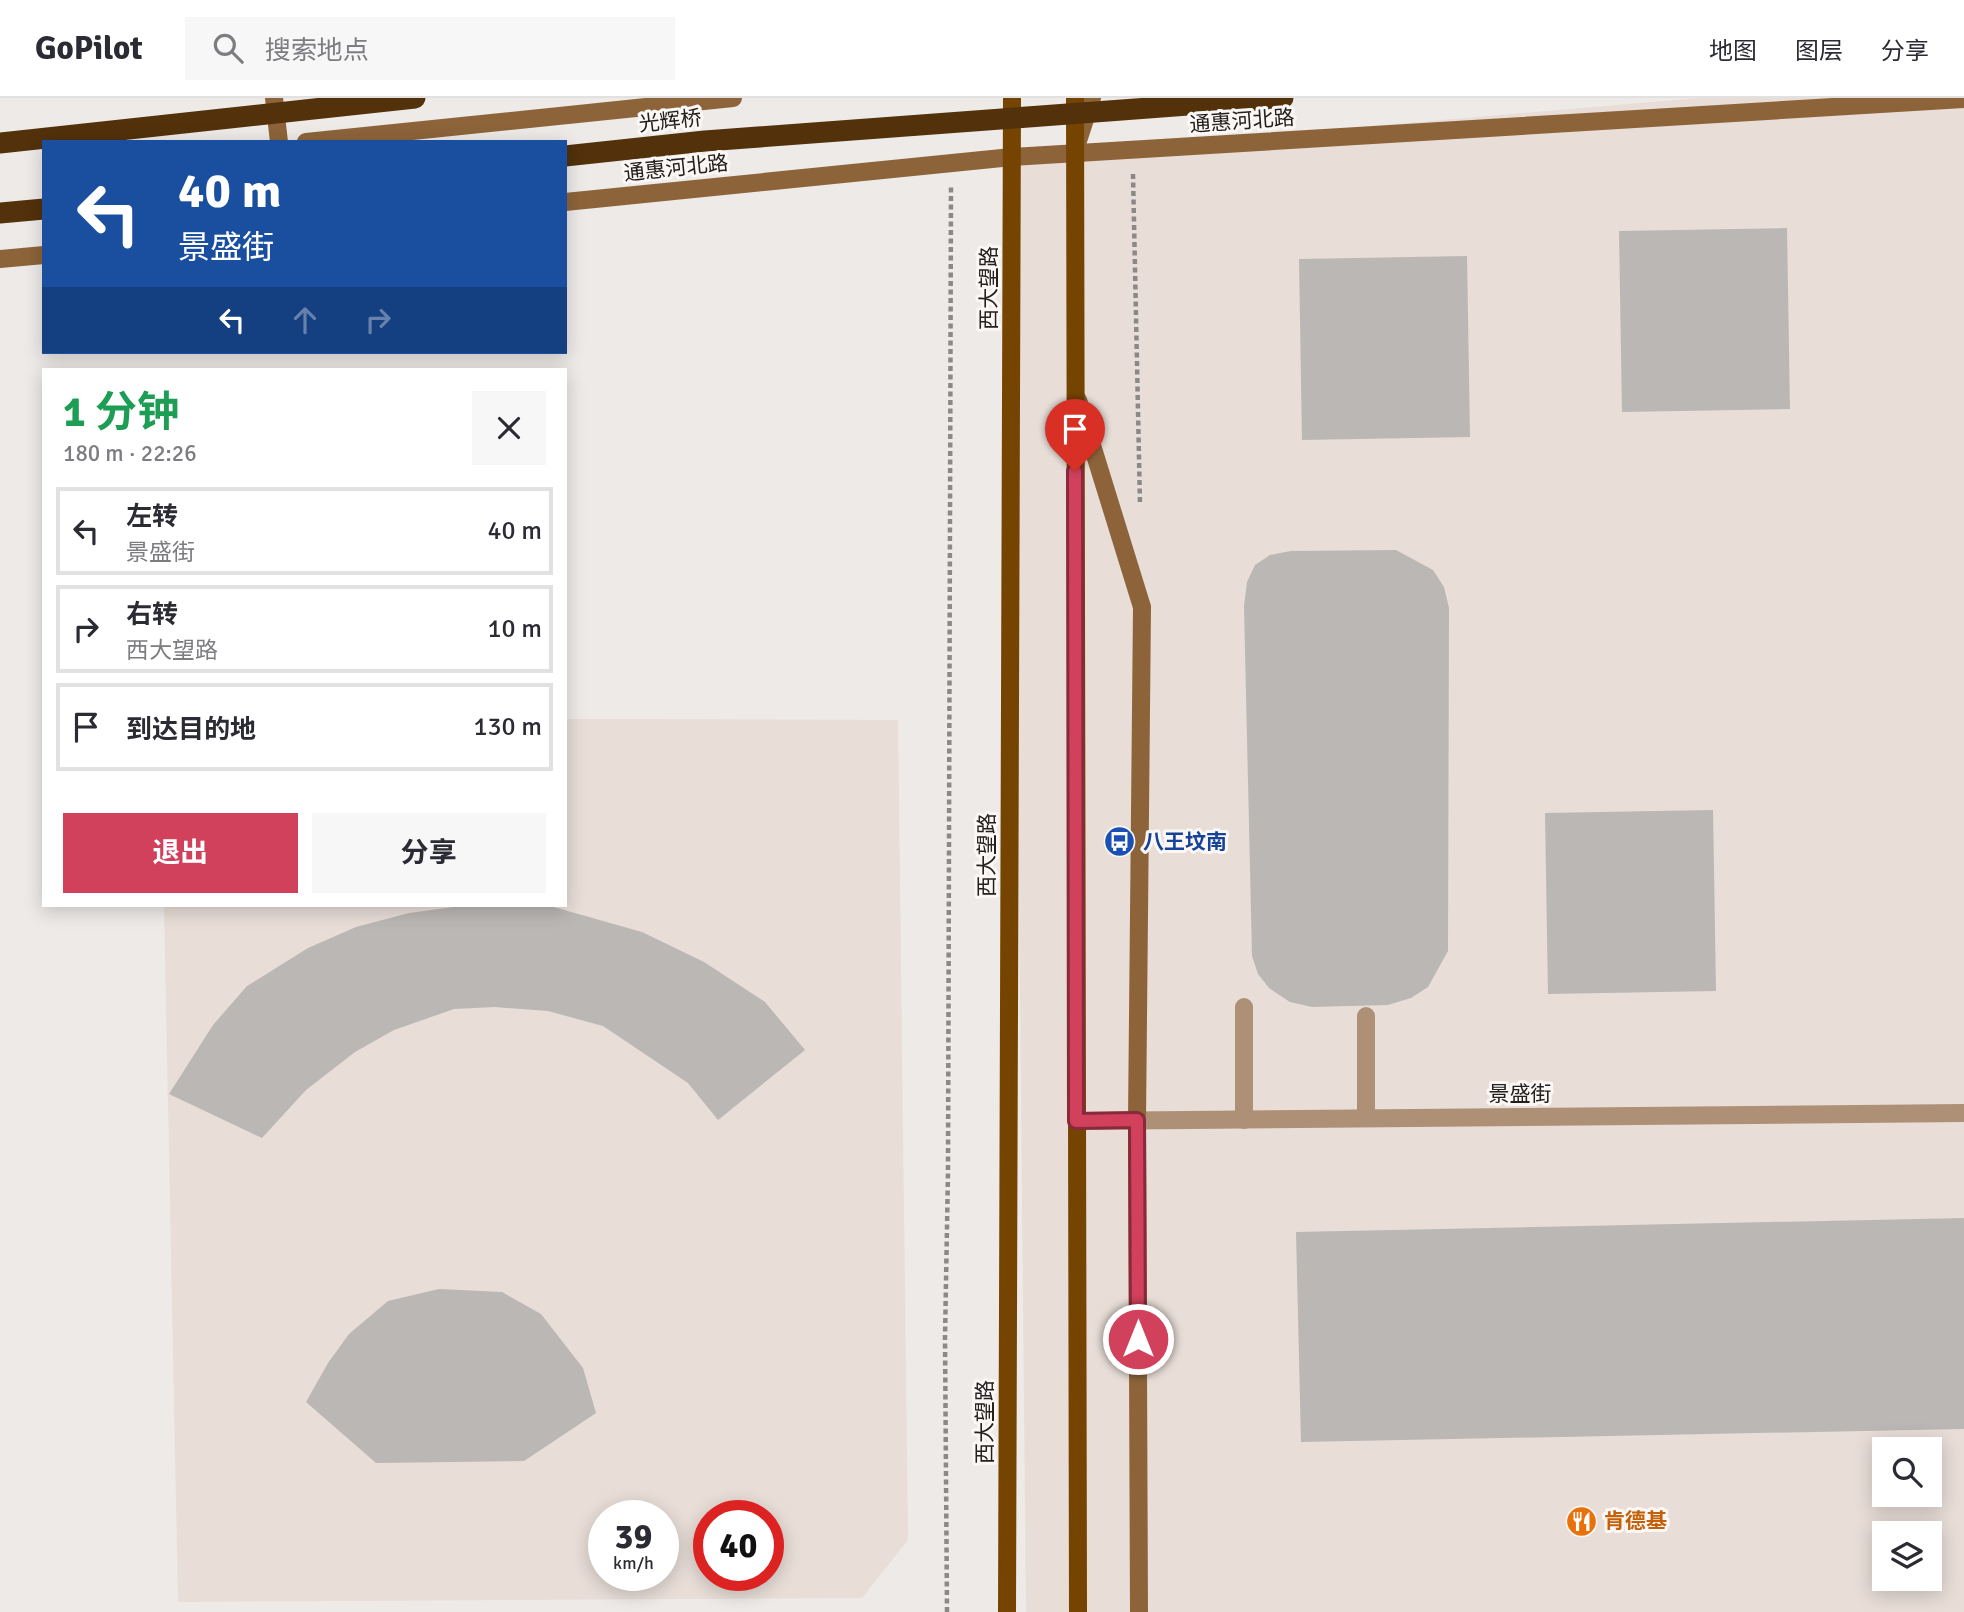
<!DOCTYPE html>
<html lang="zh">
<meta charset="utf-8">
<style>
:root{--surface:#fff;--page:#f7f7f7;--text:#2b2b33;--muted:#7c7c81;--line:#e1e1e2;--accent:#d1415b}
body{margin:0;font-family:Signika,"Noto Sans SC",sans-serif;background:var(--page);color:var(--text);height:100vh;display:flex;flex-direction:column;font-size:26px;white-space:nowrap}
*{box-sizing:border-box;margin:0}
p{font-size:23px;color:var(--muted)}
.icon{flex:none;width:38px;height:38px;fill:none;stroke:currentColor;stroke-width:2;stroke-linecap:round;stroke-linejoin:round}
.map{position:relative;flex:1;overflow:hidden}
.side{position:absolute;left:42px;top:270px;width:525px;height:539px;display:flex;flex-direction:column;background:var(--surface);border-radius:0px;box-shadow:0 4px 18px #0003}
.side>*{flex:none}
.guide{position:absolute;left:42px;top:42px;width:525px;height:214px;border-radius:0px;box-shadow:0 4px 18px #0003;background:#1a4fa0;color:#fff;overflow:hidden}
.buttons{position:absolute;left:1872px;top:1339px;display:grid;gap:14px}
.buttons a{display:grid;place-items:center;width:70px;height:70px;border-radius:0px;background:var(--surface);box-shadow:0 4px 18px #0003;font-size:35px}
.speed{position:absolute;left:588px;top:1402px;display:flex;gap:14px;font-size:35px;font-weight:700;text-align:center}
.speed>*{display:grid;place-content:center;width:91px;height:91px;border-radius:50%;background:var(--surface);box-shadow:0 4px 18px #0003;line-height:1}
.speed small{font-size:18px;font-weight:400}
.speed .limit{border:10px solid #d22;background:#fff;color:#111}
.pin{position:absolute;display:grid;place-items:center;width:60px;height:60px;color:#fff;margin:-72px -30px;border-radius:50% 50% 50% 0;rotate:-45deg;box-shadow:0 0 7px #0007}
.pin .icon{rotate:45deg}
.me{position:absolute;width:77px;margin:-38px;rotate:0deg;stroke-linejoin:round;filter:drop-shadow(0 0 5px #0008)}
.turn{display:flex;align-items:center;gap:24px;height:147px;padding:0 21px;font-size:32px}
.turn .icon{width:91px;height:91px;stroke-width:2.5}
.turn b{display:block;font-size:49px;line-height:60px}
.lanes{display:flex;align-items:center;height:66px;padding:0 21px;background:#0003;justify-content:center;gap:35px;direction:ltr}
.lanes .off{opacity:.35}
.round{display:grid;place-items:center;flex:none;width:74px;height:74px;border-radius:0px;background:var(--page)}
.summary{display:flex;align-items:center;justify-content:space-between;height:119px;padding:0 21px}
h1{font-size:42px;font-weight:700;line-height:52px;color:#1e9e55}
.cta{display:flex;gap:14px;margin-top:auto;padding:14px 21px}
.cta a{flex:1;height:80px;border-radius:0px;background:var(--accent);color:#fff;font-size:28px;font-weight:700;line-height:80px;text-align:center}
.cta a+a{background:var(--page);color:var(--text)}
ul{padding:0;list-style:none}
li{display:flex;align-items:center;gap:21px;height:88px;margin:0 14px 10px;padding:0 7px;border:4px solid var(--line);border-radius:0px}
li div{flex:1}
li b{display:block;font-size:26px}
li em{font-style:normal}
header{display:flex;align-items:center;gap:42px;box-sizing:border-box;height:98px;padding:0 35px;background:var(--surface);border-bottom:2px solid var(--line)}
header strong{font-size:33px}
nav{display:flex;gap:38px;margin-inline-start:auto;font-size:24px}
.search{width:490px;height:63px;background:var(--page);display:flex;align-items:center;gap:18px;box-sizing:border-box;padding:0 24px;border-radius:0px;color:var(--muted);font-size:26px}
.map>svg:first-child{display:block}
</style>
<header>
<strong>GoPilot</strong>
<div class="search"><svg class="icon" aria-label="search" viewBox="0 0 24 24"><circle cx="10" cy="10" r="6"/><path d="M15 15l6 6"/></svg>搜索地点</div>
<nav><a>地图</a><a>图层</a><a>分享</a></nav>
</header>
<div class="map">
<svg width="1964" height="1514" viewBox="0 0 1964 1514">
<rect width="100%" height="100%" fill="#edeae8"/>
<path fill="#e8ddd7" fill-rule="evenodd" d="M1699,0h265v1514h-938l-14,-1455zM1885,1351h45v45h-45zM1885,1435h45v45h-45z
M565,621l333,1 10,820 -46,58 -684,4 -14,-697h401zM604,1418h59v59h-59zM709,1418h59v59h-59z"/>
<path fill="#bab7b5" d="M1787,130l3,181 -168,3 -3,-181z
M1467,158l3,181 -168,3 -3,-181z
M1396,452l37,20 11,17 5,21 -1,343 -20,36 -17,11 -23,7 -76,2 -22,-5 -21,-14 -11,-14 -6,-18 -8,-350 3,-24 8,-17 15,-10 21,-4z
M1713,712l3,181 -168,3 -3,-181z
M469,807l81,1 92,26 62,30 61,40 40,48 -87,70 -30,-37 -85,-57 -55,-15 -53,-4 -41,2 -60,21 -39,22 -49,38 -44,48 -93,-44 44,-69 34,-39 61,-38 48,-21 53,-14z
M1964,1120v211l-663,13 -5,-210z
M439,1191l63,3 39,22 42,54 13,45 -72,48 -148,2 -70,-61 22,-39 21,-29 39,-33z"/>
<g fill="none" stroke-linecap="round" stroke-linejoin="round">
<path stroke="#8b8988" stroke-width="4.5" stroke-dasharray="5 3.5" stroke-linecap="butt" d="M1133,76l7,331
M947,1514l-2,-274 3,-167 3,-985"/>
<path stroke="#ad9075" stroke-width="18" d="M1244,909v113
M1366,918v101"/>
<path stroke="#ad9075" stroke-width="18" d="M1076,1023l888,-8"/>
<path stroke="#8d643a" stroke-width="18" d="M274,0l5,44
M306,44l427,-44
M1076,49l16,-49
M565,104l447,-45 952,-58
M0,161l44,-4
M1078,302l64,207 -5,513 2,492"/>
<path stroke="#754400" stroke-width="18" d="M1075,0l3,1514
M1007,1514l5,-1514"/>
<path stroke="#52310b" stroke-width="21" d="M0,115l44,-4"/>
<path stroke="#52310b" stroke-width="21" d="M0,45l415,-45
M565,58l140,-15 578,-43"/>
</g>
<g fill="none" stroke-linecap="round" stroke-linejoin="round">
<defs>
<path id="route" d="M1075,373l1,650 61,-1 1,219"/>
</defs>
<use href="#route" stroke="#882a3b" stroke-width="18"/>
<use href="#route" stroke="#d1415b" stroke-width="12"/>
</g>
<defs>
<symbol id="bus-disc" viewBox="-11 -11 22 22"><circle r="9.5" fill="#1a4fb4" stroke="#faf7f5"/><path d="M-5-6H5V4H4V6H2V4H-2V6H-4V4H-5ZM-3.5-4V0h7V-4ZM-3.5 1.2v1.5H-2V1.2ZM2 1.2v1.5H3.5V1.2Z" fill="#fff"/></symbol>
<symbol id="restaurant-disc" viewBox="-11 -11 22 22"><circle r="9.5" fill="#e8710a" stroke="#faf7f5"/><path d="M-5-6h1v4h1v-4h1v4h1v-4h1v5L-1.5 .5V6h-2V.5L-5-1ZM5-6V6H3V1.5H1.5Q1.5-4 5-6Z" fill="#fff"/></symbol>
</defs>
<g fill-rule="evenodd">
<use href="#bus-disc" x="1102" y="726" width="35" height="35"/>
<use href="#restaurant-disc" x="1564" y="1406" width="35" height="35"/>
</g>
<g text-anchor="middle" stroke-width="6" stroke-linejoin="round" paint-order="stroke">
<g font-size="21" fill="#222120" stroke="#faf7f5">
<text transform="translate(670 23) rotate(-6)" y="7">光辉桥</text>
<text transform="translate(1242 23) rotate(-4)" y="7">通惠河北路</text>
<text transform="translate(676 70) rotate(-6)" y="7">通惠河北路</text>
<text transform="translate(989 190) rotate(-90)" y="7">西大望路</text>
<text transform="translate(987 757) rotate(-90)" y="7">西大望路</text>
<text x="1520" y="1003">景盛街</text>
<text transform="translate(985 1324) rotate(-90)" y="7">西大望路</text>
</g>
<g font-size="21" font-weight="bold" fill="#164399" stroke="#faf7f5" text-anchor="start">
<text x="1143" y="751">八王坟南</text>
</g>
<g font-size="21" font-weight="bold" fill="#c56008" stroke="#faf7f5" text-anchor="start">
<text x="1604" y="1430">肯德基</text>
</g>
</g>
</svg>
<div class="buttons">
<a><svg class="icon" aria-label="search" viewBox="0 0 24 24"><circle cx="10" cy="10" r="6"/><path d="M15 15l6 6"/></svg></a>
<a><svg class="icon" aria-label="layers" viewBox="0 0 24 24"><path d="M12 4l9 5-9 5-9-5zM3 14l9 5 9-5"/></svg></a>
</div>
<div class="speed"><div>39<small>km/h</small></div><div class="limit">40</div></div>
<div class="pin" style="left:1075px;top:373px;background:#d93025"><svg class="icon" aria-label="arrive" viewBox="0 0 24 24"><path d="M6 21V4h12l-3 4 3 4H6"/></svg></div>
<svg class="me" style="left:1138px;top:1241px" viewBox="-20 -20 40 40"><circle r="17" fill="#d1415b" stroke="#fff" stroke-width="3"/><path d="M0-11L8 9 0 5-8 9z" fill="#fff"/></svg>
<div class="guide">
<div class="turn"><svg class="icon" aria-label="left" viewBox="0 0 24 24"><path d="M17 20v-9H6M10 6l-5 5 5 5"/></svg><div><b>40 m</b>景盛街</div></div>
<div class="lanes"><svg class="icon" aria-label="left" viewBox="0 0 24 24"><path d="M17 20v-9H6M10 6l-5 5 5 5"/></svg><svg class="icon off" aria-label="ahead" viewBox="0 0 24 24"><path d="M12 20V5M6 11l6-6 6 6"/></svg><svg class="icon off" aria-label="right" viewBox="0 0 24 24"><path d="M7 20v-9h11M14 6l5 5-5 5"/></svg></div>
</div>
<section class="side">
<div class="summary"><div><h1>1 分钟</h1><p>180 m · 22:26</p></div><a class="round"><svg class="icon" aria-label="close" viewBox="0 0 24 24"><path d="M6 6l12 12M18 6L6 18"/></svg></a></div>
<ul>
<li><svg class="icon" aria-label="left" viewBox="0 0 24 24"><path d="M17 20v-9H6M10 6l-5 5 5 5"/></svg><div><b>左转</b><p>景盛街</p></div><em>40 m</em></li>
<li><svg class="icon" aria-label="right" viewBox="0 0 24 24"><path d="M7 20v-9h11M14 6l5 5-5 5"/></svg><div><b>右转</b><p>西大望路</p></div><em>10 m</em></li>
<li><svg class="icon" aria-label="arrive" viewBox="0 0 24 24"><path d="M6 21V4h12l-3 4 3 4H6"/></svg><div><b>到达目的地</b></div><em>130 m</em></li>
</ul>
<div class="cta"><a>退出</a><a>分享</a></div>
</section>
</div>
